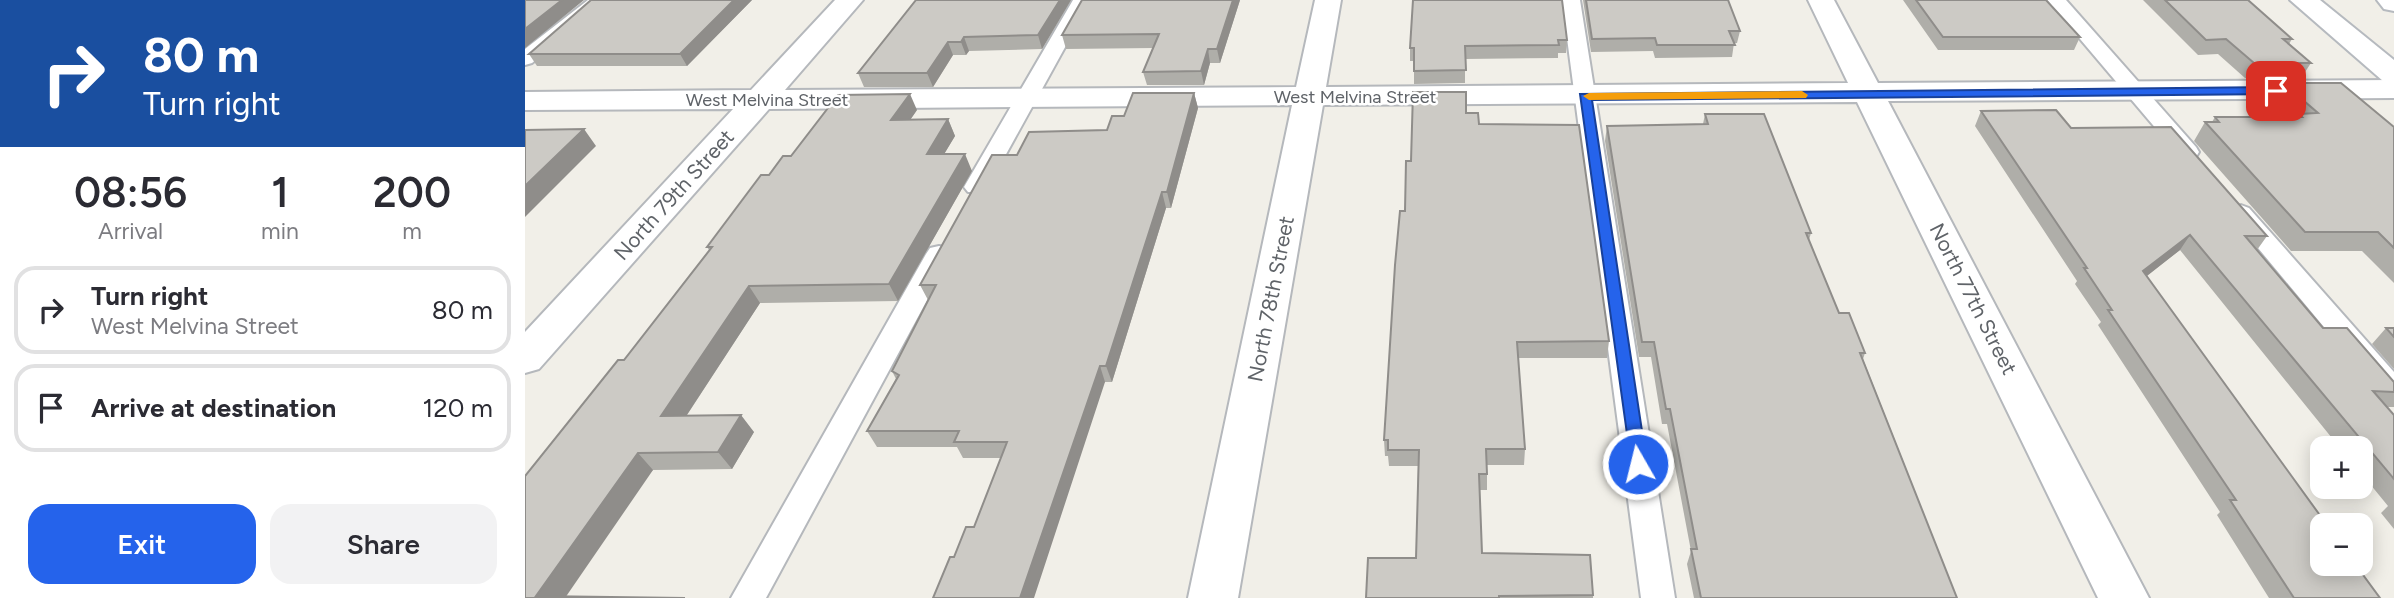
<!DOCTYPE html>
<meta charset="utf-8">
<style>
:root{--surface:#fff;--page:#f2f2f3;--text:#2b2b33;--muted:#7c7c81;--line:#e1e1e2;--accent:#2563eb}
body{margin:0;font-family:Figtree,sans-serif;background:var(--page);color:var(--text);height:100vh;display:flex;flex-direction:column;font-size:26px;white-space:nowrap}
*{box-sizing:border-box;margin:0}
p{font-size:23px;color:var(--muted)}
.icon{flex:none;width:38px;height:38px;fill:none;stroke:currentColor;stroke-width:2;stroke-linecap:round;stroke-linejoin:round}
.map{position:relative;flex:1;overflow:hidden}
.side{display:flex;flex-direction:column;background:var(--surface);width:525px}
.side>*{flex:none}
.top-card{background:#1a4fa0;color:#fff;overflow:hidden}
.tools{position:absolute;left:1785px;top:436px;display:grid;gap:14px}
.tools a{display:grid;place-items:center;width:63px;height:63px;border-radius:14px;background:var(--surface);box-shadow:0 4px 18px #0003;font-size:35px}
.pin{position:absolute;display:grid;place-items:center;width:60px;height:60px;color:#fff;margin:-30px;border-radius:14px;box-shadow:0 4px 10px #0006}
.me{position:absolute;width:77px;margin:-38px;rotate:352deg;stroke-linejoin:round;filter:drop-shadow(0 0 5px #0008)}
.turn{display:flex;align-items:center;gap:24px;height:147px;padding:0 28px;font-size:32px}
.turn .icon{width:91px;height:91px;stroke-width:2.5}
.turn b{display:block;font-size:49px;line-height:60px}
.eta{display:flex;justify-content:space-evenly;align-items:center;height:119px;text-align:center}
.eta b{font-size:42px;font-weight:600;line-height:49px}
.primary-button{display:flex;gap:14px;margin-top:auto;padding:14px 28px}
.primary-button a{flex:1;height:80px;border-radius:21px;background:var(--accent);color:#fff;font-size:28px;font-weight:600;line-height:80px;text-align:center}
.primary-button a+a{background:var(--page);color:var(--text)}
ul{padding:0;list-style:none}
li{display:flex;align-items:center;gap:21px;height:88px;margin:0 14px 10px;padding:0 14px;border:4px solid var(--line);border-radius:21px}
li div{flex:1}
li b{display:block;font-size:26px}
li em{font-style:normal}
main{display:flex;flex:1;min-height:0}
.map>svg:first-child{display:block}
</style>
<main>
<section class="side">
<div class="top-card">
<div class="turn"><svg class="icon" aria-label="right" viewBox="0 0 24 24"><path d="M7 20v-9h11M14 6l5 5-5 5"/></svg><div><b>80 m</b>Turn right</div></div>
</div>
<div class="eta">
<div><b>08:56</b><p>Arrival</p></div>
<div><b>1</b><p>min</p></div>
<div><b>200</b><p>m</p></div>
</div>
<ul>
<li><svg class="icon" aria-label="right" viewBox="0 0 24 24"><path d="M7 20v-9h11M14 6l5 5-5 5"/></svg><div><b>Turn right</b><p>West Melvina Street</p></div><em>80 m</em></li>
<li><svg class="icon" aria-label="arrive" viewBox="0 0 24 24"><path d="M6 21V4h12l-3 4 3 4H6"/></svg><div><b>Arrive at destination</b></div><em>120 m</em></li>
</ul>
<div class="primary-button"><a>Exit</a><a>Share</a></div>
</section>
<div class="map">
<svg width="1869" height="598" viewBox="0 0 1869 598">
<rect width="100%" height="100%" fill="#f1efe8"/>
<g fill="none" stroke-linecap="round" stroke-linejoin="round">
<defs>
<path id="service" d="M63,0h20l-76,63 -7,2v-16z
M548,0h18l-103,187 -4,5h-16l-4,-5z
M1037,0h18l95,598h-34z
M1522,0h19l130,147 3,5 -3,5h-16z
M1716,205l8,3 145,164v30l-10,-3 -151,-181 -4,-5 4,-5z
M414,246l9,2 4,6 -186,344h-35l195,-344 4,-6z"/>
<path id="minor" d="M310,0h28l-78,90 511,-3 19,-87h26l-15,87 522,-4 -40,-83h26l44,83 516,-3v18l-506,3 261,497h-51l-241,-496 -534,3 -85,493h-50l104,-493 -523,4 -230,260 -14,4v-41l208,-223 -208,1v-18l226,-2z"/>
<path id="secondary" d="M1765,0h30l74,60v24l-11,-3z
M1852,0h17v11l-10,-2z"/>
</defs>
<use href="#service" stroke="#b5b8bc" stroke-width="4"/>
<use href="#minor" stroke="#b5b8bc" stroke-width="4"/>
<use href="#secondary" stroke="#b6babf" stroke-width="4"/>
<use href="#service" fill="#fff" fill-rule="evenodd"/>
<use href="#minor" fill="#fff" fill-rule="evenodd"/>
<use href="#secondary" fill="#fff" fill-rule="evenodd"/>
</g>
<path fill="#afaea9" d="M66,0h161l-65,66h-150l-8,-12z
M391,0h155l-29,49 -73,2 -3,4h-13l-20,32h-69l-6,-14z
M715,0l-20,63h-10l-6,22h-57l-4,-13 10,-24 -87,1 -4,-14z
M1058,0h145l12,31 -3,12h-3l-2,14 -77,1 -2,-7 -62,1z
M1378,0h143l34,37 -6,13h-136z
M1618,0h105l44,39 -3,5 22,19 -10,15h-56l-27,-24 -20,1z
M1042,40l-1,13h-8v5l-93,1v24l-51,1v-23h-4v-13z
M1758,83l111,44v156l-32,-32h-71l-97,-110 11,-19h7l3,-5h74l-18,-16z
M669,93l4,15 -27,100h-5l-54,174h-7l-151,175 20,-30 27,-69h-38l-6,-11h-80l-10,-16 29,-52 -4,-8 36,-71 -8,-15 97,-130 90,-25 17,-14z
M392,110l-7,10 38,-1 7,17 -11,18 28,17 -74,130 -138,2 -73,112 67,17 -22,37 -79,1 -128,128 99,-238 85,-110 -2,-3 62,-72z
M1456,111l90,17 196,108 -10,14 66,78 71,54v25h-7l7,8v114l-13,-16 7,-7 -27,-33v-25h-21l-160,-198 -34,26 234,322h-111l-52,-83 3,-3 -122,-187 3,-3 -26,-38 2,-3 -102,-155z
M941,113l13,11 130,217 -2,17h-89l7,91 -1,16h-37v25h-8l3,63 111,42v3h-227l50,-40 2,-92h-29l-1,-10h-3l-1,-16 21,-229 6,-50z
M1180,114l106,119 -2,7 30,73 26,40 -2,6 94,239h-263l-7,-34 4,-13 -24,-127h-5l-11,-67h-12l-34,-216 2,-15 96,-2z
M1861,328h8v41l-22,-25z"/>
<path fill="#8f8d8a" d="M37,0h22l-59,48v-19z
M209,0h18l-65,66 -7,-12z
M535,0h11l-29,49 -4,-14z
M708,0h7l-20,63 -3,-14z
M439,37l5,14 -3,4 -5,-13z
M423,42l5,13 -20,32 -6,-14z
M683,49l2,14 -6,22 -3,-14z
M669,93l4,15 -27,100 -4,-16z
M385,94l7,16 -18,26 -8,-16z
M423,119l7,17 -21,35 -7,-17z
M59,129l12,17 -71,71v-31z
M440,154l7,17 -74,130 -9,-17z
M637,192l4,16 -54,174 -6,-16z
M1665,235l-10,15 -47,37 10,-16z
M224,286l11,17 -85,130 -14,-17z
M575,366l5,16 -71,216h-14z
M216,415l13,17 -22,37 -14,-17z
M113,453l15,17 -88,128 -29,-2z"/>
<path fill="#cccac5" stroke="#8f8d8a" stroke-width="2" d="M0,0h37l-37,29z
M66,0h143l-54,54h-151z
M391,0h144l-22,35 -74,2 -3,5h-13l-21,31h-69z
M557,0h151l-16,49h-9l-7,22 -58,1 16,-38 -97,1z
M888,0h149l5,40h-9l1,5 -94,1 1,24 -52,1v-23h-4z
M1061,0h142l12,31h-11l6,14h-78l-2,-7 -63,1z
M1391,0h130l34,37h-137z
M1640,0h83l44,39h-9l28,24h-57l-28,-24 -20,1z
M1758,83h58l53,44v121l-16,-16h-73l-100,-110h14l-4,-5h87l-3,-3 19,-1z
M888,92h53v21h12l1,11 100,1 30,216 -92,1 8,107h-39l1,25h-8l3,79 108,2 3,40 -94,1v2h-133l2,-40h48l3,-108h-31v-10h-4l11,-175 5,-54h5l1,-50h5z
M608,93h61l-27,99h-5l-56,174h-6l-80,232h-87l17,-41h4l12,-30h8l33,-85h-53l5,-11h-92l32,-56 -7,-4 44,-86h-16l72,-130h25l12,-23 78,-2 5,-14h12z
M385,94l-19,26 57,-1 -21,35h38l-76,130 -140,2 -88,130 80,-1 -23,37 -80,1 -102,143 149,2h-160v-122l93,-116h6l88,-113h-5l54,-72h8l14,-19h8l47,-61z
M1531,110l15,18 100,-1 96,109h-22l78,92h24l47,54v10l-21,-1 21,24v64l-204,-244 -47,36 184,254h-5v39h33l25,34h-86l-64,-98h6l-128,-190h4l-28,-42h3l-106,-157z
M1180,114h59l47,119h-5l33,80h10l16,40h-5l97,245h-256l-10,-49h6l-27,-140h-4l-12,-67h-12l-35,-216 101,-2z
M59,129l-59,57v-56z
M1861,328h8v9z"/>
<path fill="#2563eb" stroke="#184099" stroke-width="2" d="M1751,87l7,4 -2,3 -689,6 55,364 -9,8 -6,-2 -52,-376z"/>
<path fill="#f59e0b" d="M1277,91l6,4 -2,3 -217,2 -6,-4 6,-3z"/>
<g text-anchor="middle" stroke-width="5" stroke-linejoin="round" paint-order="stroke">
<g font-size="18" fill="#5f6368" stroke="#fff">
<text x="830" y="103">West Melvina Street</text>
<text x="242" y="106">West Melvina Street</text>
</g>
<g font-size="21" fill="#5f6368" stroke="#fff">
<text transform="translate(149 195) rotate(-48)" y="7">North 79th Street</text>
<text transform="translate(746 299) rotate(-79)" y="7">North 78th Street</text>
<text transform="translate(1448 299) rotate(63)" y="7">North 77th Street</text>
</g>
</g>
</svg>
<div class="tools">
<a>+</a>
<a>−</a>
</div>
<div class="pin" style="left:1751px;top:91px;background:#d93025"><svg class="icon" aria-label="arrive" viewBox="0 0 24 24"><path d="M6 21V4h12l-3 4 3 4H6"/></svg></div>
<svg class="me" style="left:1113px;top:464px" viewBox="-20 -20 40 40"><circle r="17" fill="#2563eb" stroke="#fff" stroke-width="3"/><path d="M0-11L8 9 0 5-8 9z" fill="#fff"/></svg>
</div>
</main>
